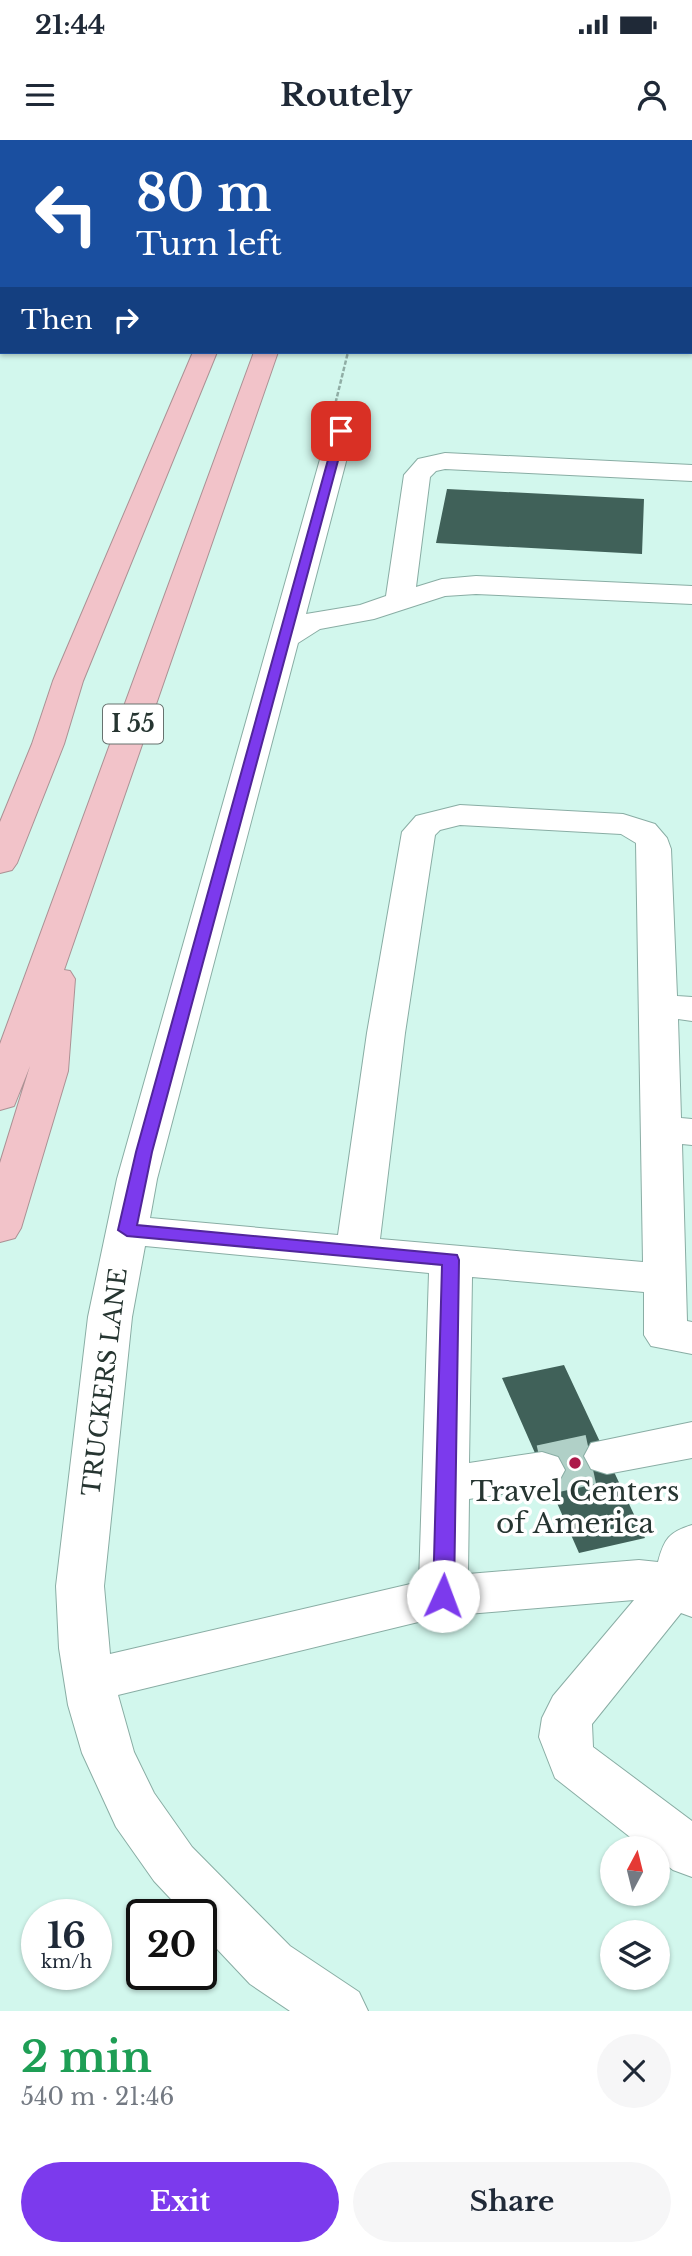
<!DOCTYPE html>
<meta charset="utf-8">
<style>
:root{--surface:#fff;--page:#f6f6f7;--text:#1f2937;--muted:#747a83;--accent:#7c3aed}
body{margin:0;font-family:"Libre Baskerville",serif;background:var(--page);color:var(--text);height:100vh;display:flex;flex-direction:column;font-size:26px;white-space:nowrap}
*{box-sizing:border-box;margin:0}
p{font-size:23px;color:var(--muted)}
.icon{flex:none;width:38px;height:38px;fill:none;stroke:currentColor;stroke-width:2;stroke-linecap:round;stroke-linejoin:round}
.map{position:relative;height:1871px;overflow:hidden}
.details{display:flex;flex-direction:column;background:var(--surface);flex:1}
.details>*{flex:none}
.guide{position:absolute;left:0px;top:0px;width:693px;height:214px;box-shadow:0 2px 5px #0004;background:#1a4fa0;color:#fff;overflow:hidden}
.needle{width:46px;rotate:7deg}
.fabs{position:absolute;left:600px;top:1696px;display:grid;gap:14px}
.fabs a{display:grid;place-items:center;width:70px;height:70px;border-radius:50%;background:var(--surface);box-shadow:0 2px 5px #0004;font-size:35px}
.speed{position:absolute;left:21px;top:1759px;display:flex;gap:14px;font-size:35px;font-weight:700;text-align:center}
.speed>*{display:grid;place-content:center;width:91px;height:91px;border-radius:50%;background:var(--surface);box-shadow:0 2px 5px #0004;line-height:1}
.speed small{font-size:18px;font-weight:400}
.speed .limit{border:4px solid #111;border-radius:10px;background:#fff;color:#111}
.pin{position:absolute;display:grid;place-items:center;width:60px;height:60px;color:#fff;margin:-30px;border-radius:14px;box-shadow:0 4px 10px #0006}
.me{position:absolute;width:77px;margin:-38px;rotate:2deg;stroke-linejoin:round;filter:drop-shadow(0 0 5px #0008)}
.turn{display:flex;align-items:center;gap:24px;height:147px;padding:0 21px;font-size:32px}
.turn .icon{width:91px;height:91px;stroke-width:2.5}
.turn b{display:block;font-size:49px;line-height:60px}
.then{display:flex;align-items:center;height:66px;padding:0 21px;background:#0003;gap:14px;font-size:26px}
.round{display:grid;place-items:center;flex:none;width:74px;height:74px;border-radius:37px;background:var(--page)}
.summary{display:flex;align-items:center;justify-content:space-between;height:119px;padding:0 21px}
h1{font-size:42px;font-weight:800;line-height:52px;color:#1e9e55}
.primary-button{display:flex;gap:14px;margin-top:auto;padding:14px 21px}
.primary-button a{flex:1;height:80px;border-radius:42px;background:var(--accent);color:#fff;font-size:28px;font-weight:800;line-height:80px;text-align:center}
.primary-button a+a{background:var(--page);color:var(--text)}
.status{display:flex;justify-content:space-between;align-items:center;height:49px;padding:0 35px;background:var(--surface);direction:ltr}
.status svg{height:19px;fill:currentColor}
header{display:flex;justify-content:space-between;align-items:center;height:91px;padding:0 21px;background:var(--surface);font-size:32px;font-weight:800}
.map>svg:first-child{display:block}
</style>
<div class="status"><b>21:44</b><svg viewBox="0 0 49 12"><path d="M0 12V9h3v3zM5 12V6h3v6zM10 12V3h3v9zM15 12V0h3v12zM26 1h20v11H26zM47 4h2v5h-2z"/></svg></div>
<header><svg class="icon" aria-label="menu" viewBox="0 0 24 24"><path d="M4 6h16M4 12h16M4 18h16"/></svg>Routely<svg class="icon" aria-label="person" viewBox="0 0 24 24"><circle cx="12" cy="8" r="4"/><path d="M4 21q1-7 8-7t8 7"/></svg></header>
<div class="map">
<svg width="692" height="1871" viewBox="0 0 692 1871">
<rect width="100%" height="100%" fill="#d2f7ed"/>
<path fill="#406159" d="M447,349l197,10 -2,55 -206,-11z
M564,1225l81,173 -66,15 -77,-175z"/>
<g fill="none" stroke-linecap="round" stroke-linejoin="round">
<path stroke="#b0d0c7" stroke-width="50" stroke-dasharray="50 25" stroke-linecap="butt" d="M542,1330l65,-14"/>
<defs>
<path id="minor" d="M50,0h20l-22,2z
M0,1l9,1h-7l-2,12z
M0,35h2v12h-2z
M0,75h2l-2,13z
M341,283l9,3 4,5 -48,183 54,-9 26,-9 18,-121 14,-16 27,-6 247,12v16l-247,-12 -9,2 -6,6 -14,110 26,-8 34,-3 216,10v18l-216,-10 -31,2 -71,23 -54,10 -22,14 -141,536 -7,39 188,17 29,-202 35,-201 14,-16 44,-11 163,9 32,10 12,14 4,11 6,147 15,1v24l-14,-2 3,99 11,1v26l-10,-1 5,177 5,1v32l-41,-8 -7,-11v-43l-172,-15 -3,186 73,-11 16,5 7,13 -7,13 -16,5 -73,11 -1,75 171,-14 19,2c6,-23 11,-30 34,-37v92l-11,-4 -89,111 1,23 99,74v56l-19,-7 -15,-11v-11h-14l-89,-70 -16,-41 3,-19 11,-22 81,-96 -191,16 -325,79 16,57 20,41 38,54 98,99 69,46 9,19h-78l-40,-27 -49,-52v-18h-16l-31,-33 -38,-54 -34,-74 -14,-48 -9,-57 -3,-62 32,-269 29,-138 211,-748 4,-5zM460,685l161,9 15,9 7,419 -263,-23 25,-206 30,-198 5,-5zM145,1106l284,27 -10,309 -309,72 -6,-68 28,-269z
M692,1282v36l-85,16 -16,-5 -7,-13 7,-13z"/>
<path id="highway" d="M283,0h20l-21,2z
M331,0h20l-21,2z
M193,212h24l-134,329 -19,63 -47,119 -5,7 -12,3v-51l32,-78 21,-63z
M254,212h24l-214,618 6,1 5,8 -7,92 -47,157 -6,10 -15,4v-79l30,-97 -16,40 -14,4v-66z"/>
</defs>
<use href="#minor" stroke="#89ada4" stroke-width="2"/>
<use href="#highway" stroke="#ab9194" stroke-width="2"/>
<path stroke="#90ada5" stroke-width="2.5" stroke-dasharray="4.5 2" stroke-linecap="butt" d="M459,2l10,-2
M334,269l14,-57"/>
<use href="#minor" fill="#fff" fill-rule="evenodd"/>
<use href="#highway" fill="#f2c3c9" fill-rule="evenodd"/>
</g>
<path fill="#7c3aed" stroke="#51269a" stroke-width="2" d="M341,288l5,3 -194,721 -15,73 320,30 2,5 -5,336 -3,6 -8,3 -7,-3 -3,-6 9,-331 -315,-29 -9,-6 18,-78 200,-721z"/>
<circle fill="#ac1949" stroke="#fff" stroke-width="2.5" cx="575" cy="1323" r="7"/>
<g text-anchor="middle" stroke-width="7" stroke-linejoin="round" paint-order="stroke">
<rect fill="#fff" stroke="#67726f" stroke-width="2" x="103" y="564.5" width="60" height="39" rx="5"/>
<g font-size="23" font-weight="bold" fill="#263531">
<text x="133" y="592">I 55</text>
</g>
<g font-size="24" fill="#263531" stroke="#fff">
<text transform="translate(105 1242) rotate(-83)" y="8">TRUCKERS LANE</text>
</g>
<g font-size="28" fill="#263531" stroke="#fff">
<text x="575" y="1361">Travel Centers<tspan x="575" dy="32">of America</tspan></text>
</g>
</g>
</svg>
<div class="fabs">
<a><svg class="needle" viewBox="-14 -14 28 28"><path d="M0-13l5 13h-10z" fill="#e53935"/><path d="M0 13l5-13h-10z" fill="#747a83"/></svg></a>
<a><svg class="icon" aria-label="layers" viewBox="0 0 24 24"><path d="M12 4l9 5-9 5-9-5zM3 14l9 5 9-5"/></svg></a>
</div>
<div class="speed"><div>16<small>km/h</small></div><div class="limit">20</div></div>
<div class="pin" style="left:341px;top:291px;background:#d93025"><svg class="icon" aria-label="arrive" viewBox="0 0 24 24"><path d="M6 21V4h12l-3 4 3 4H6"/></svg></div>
<svg class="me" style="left:443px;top:1456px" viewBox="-20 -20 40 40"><circle r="19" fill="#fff"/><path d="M0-13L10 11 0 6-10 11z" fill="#7c3aed"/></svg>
<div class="guide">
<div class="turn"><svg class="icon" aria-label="left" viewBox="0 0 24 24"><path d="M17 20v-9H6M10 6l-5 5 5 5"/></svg><div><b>80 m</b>Turn left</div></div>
<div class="then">Then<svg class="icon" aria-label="right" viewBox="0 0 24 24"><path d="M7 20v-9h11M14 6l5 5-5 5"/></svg></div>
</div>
</div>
<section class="details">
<div class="summary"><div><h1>2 min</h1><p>540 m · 21:46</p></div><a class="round"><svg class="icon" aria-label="close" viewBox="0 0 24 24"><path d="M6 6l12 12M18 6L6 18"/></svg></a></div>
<div class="primary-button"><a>Exit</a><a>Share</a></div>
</section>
